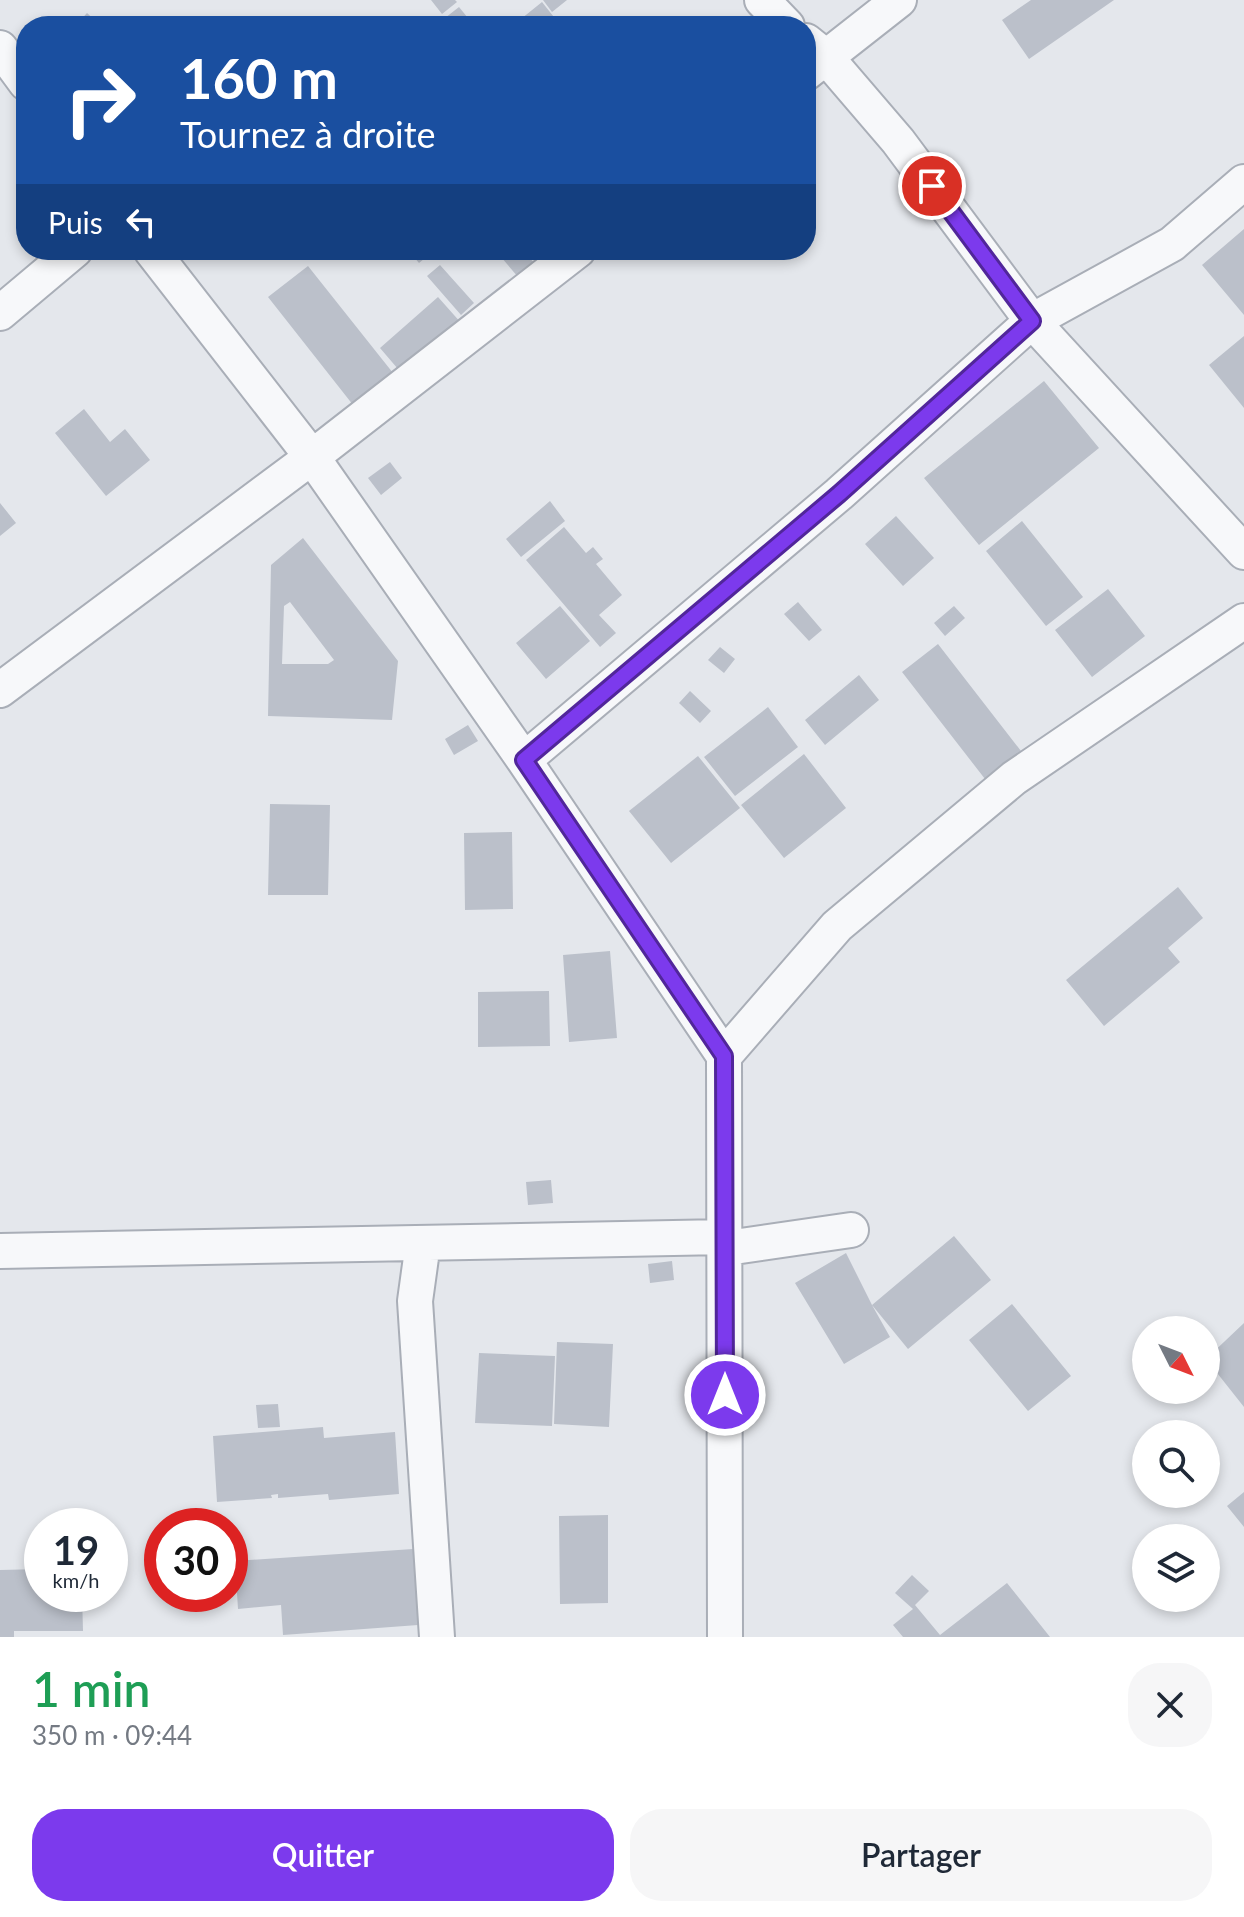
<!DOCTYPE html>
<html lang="fr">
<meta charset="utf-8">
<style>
:root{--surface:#fff;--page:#f6f6f7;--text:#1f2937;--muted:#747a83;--accent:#7c3aed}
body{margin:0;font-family:Lato,sans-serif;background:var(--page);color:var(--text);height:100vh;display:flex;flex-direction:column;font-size:30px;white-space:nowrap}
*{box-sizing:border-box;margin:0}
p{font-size:26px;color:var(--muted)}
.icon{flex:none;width:44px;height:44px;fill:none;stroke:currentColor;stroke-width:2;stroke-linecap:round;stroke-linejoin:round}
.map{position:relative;height:1637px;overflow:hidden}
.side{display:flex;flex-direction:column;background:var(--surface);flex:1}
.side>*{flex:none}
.banner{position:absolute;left:16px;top:16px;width:800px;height:244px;border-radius:32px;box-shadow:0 4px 12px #0003;background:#1a4fa0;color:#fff;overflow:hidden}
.needle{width:52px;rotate:132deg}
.buttons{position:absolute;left:1132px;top:1316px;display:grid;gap:16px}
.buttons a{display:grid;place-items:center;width:88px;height:88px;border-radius:50%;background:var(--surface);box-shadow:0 4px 12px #0003;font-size:40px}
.speed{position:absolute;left:24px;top:1508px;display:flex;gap:16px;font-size:40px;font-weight:700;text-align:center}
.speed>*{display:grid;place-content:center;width:104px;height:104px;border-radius:50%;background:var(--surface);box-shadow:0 4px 12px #0003;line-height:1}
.speed small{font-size:20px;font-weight:400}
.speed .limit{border:12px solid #d22;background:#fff;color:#111}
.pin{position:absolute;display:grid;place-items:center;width:68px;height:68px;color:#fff;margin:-34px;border:4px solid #fff;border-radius:50%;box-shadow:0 2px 8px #0007}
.me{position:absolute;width:88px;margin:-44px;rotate:0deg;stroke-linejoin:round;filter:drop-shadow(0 0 6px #0008)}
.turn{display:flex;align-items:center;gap:28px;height:168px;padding:0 32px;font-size:36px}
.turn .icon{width:104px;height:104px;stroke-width:2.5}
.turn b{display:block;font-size:56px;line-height:68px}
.then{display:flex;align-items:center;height:76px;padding:0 32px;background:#0003;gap:16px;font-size:30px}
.round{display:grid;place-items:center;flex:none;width:84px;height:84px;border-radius:32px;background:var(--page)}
.overview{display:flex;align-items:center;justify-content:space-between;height:136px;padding:0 32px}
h1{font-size:48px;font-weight:600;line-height:60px;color:#1e9e55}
.cta{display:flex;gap:16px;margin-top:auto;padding:16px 32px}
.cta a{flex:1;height:92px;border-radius:32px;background:var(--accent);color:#fff;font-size:32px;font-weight:600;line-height:92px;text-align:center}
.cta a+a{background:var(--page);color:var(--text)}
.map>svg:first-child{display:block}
</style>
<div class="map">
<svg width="1244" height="1637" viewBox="0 0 1244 1637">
<rect width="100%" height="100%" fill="#e4e7ec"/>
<path fill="#bbc0ca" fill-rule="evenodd" d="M431,0h24l2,2 -15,12z
M543,0h24l-15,12z
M1031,0h83l-85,59 -27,-39z
M542,2l19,24h-43l-2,-3z
M459,7l13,16 -3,3h-18l-6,-8z
M87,13l14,13h-26z
M1244,229v86l-42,-50z
M408,250h27l-16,13z
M509,250h14l11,13 -16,14 -17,-20z
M440,265l34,38 -13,12 -34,-39z
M308,266l89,112 -40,32 -89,-113z
M438,297l24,27 -58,52 -24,-28z
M1244,336v72l-35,-43z
M1044,381l55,67 -120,97 -55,-67z
M84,409l26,33 15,-13 25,31 -44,36 -51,-63z
M390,462l12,16 -21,17 -13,-17z
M550,501l15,20 -44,36 -15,-18z
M0,503l16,20 -16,13z
M896,516l38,42 -31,28 -38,-42z
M1022,521l61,76 -37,29 -60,-75z
M564,527l22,26 7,-6 10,12 -7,5 26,31 -23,20 17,18 -16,14 -74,-87z
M303,538l95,123 -6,59 -124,-4 3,-151zM290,602l44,58 -6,4h-46l2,-58z
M1108,589l37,47 -53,41 -37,-47z
M798,602l24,28 -13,11 -25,-27z
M560,606l30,35 -44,38 -30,-36z
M954,606l11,12 -20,18 -11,-13z
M938,644l83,107 -36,28 -83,-107z
M720,647l15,12 -11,14 -16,-13z
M859,675l20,25 -54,45 -20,-25z
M690,691l21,20 -11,12 -21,-20z
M768,707l30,40 -63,49 -31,-39z
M468,725l10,16 -24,14 -9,-16z
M804,754l42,54 -62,50 -43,-53z
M698,756l42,52 -69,55 -42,-52z
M270,804l60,1 -2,90h-60z
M512,832l1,77 -48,1 -1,-77z
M1178,887l25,31 -35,30 12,14 -76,64 -38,-46z
M610,951l7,87 -48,4 -6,-87z
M549,991l1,55 -72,1v-55z
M551,1180l2,23 -25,2 -2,-23z
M954,1236l37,44 -83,69 -36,-44 18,32 -46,27 -49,-81 51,-30 26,52z
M672,1261l2,19 -24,3 -2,-19z
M1012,1304l59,72 -43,35 -59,-71z
M1244,1323v84l-38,-48z
M557,1342l56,2 -4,83 -55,-3z
M479,1353l76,3 -3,70 -77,-3z
M278,1404l2,23 -22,1 -2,-23z
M323,1427l1,11 71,-6 4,62 -70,6 -1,-6 -50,4v-4l-7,1 1,3 -55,4 -4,-66z
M1244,1492v35l-17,-21z
M608,1515v88l-48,1 -1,-88z
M413,1549l5,76 -135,10 -2,-30 -43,4 -3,-48z
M42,1569v25h40l1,37h-69v6h-14v-67z
M912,1575l17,16 -14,14 25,30 67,-52 43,54h-147l-10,-12 20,-16 -18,-16z"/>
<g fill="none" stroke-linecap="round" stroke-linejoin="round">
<defs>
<path id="street" d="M762,0l25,26
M806,41l20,16 72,84 134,180 212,231
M0,48l26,35
M806,73l93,-73
M151,250l161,207 212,303 200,296 1,581
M0,313l75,-63
M0,690l312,-233 266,-207
M524,760l315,-266 193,-173 140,-77 72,-62
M724,1056l113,-130 177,-148 230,-157
M423,1243l-8,58 22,336
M0,1251l724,-14 3,11 124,-18"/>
</defs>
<use href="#street" stroke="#a9aeb7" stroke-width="38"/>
<use href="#street" stroke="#f7f8fa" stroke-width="34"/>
</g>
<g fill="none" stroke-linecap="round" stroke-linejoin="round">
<defs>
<path id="route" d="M725,1395l-1,-339 -200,-296 315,-266 193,-173 -100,-135"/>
</defs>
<use href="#route" stroke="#51269a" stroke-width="20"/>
<use href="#route" stroke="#7c3aed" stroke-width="14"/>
</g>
</svg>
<div class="buttons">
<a><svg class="needle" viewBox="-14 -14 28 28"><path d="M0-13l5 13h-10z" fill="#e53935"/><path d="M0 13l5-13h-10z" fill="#747a83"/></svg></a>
<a><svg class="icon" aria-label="search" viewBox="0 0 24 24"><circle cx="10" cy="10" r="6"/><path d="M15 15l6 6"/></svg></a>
<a><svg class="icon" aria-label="layers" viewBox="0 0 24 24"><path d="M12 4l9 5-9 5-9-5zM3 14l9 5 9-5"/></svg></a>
</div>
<div class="speed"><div>19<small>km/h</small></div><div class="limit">30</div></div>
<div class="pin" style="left:932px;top:186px;background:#d93025"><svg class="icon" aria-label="arrive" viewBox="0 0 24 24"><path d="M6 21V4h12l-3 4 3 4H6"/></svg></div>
<svg class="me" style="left:725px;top:1395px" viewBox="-20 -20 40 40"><circle r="17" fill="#7c3aed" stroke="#fff" stroke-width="3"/><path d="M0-11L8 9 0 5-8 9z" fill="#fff"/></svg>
<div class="banner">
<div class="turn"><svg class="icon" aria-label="right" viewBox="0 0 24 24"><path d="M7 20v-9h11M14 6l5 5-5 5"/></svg><div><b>160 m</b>Tournez à droite</div></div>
<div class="then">Puis<svg class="icon" aria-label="left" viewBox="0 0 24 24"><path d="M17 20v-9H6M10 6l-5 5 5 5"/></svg></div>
</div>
</div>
<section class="side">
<div class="overview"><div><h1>1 min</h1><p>350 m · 09:44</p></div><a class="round"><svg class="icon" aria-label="close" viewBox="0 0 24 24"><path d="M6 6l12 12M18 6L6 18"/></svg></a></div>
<div class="cta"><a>Quitter</a><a>Partager</a></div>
</section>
